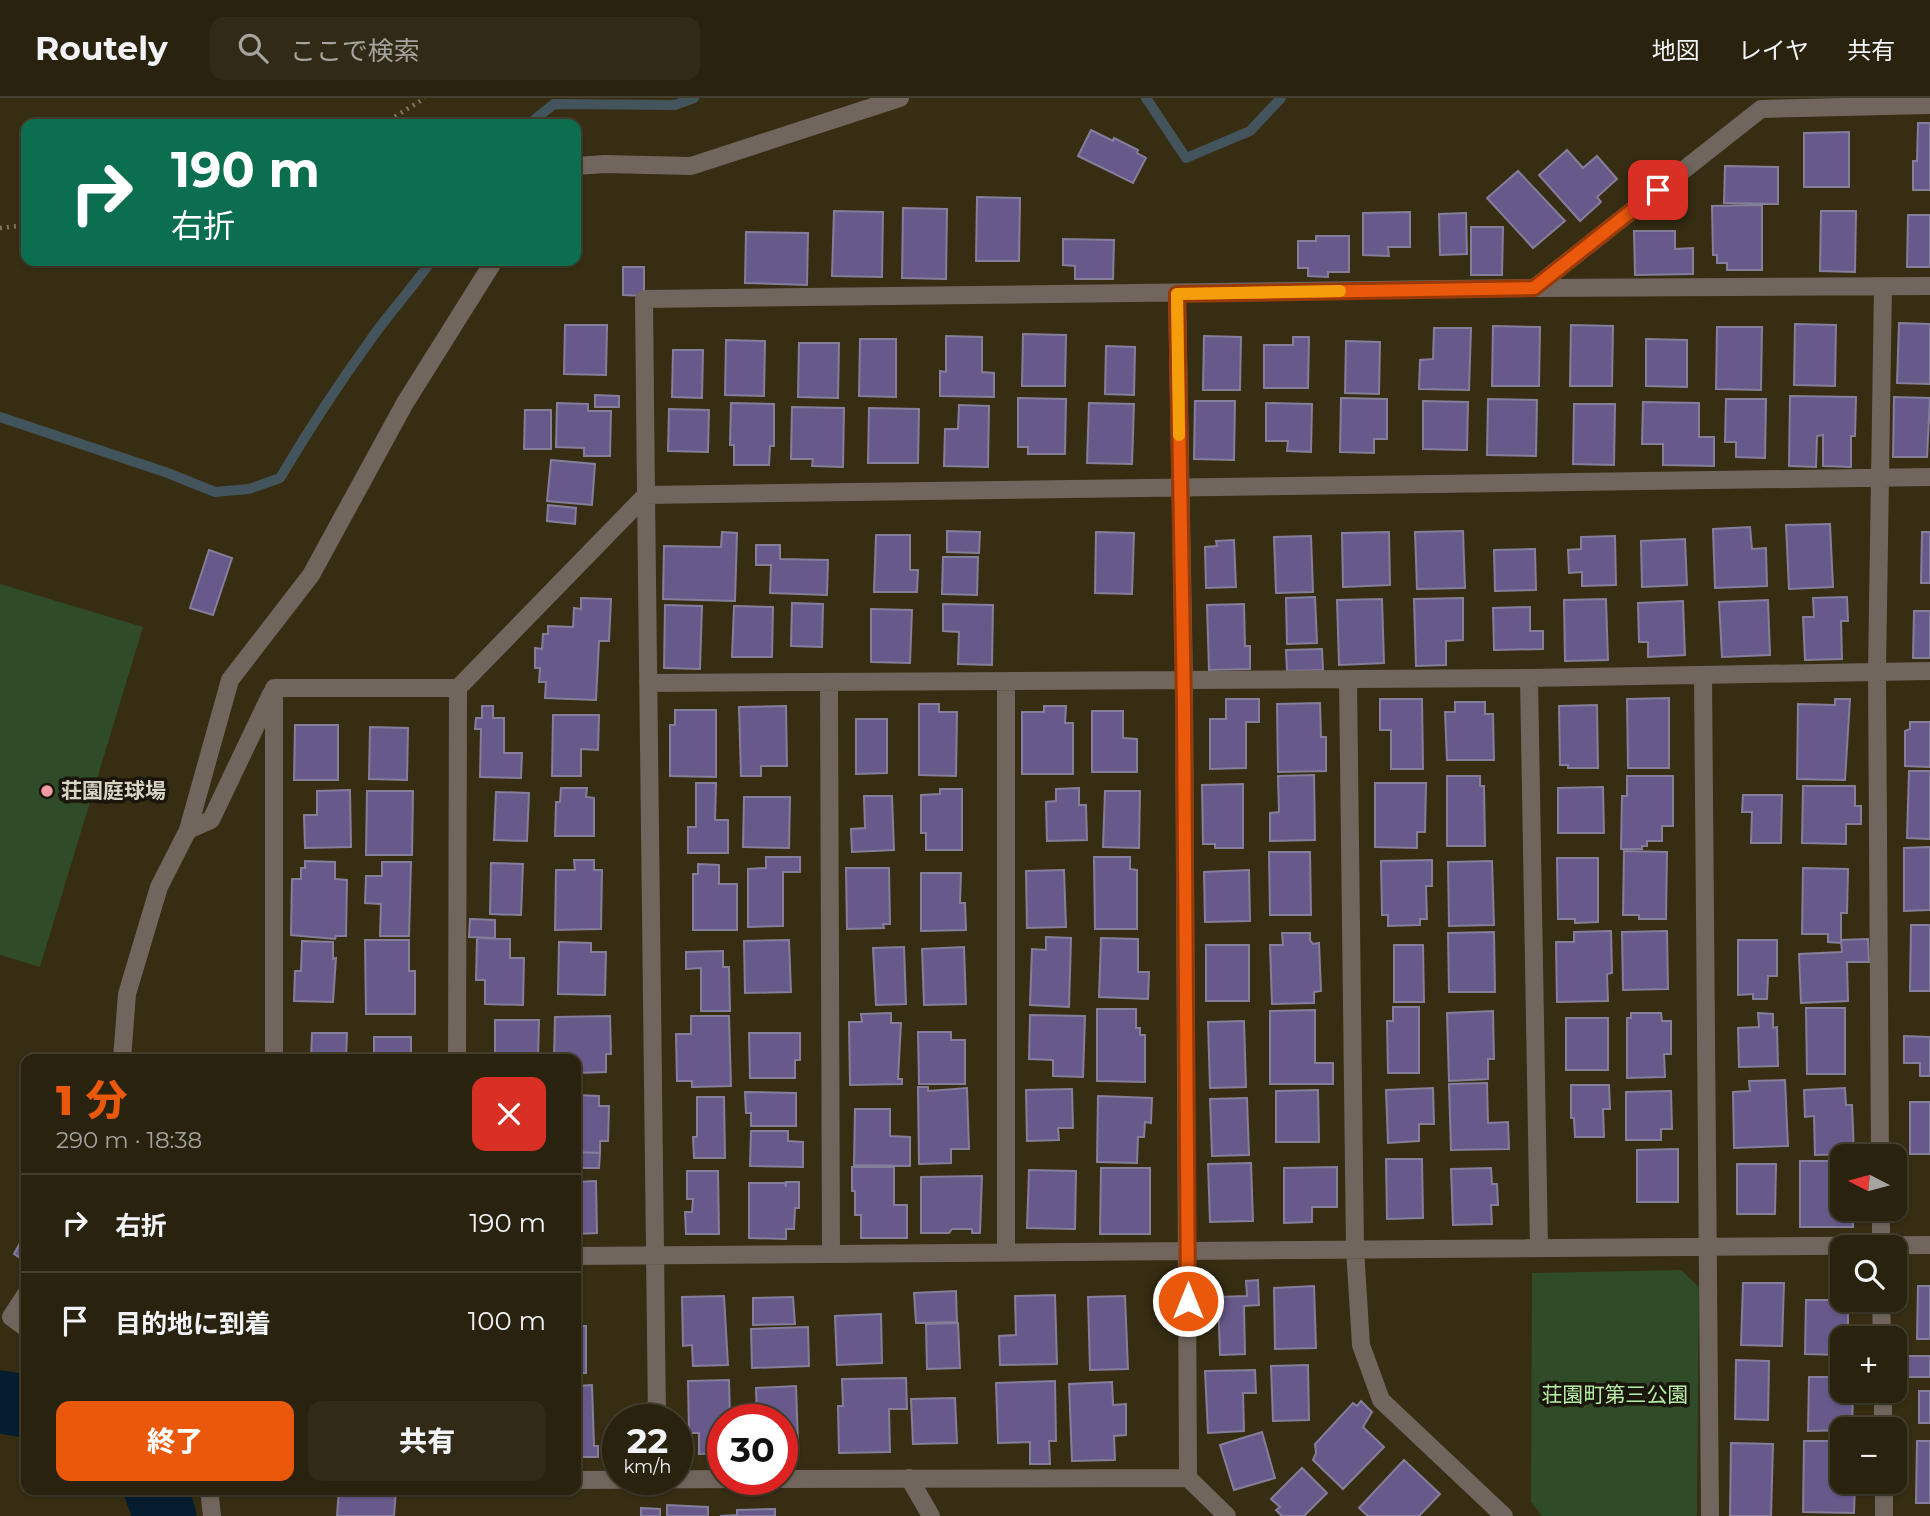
<!DOCTYPE html>
<html lang="ja">
<meta charset="utf-8">
<style>
:root{--surface:#28220e;--page:#302a17;--text:#f1f3f6;--muted:#a5a49e;--line:#443f2e;--accent:#ea580c}
body{margin:0;font-family:Montserrat,"Noto Sans JP",sans-serif;background:var(--page);color:var(--text);height:100vh;display:flex;flex-direction:column;font-size:26px;white-space:nowrap}
*{box-sizing:border-box;margin:0}
p{font-size:23px;color:var(--muted)}
.icon{flex:none;width:38px;height:38px;fill:none;stroke:currentColor;stroke-width:2;stroke-linecap:round;stroke-linejoin:round}
.map{position:relative;flex:1;overflow:hidden}
.panel{position:absolute;left:21px;top:956px;width:560px;height:441px;display:flex;flex-direction:column;background:var(--surface);border-radius:14px;box-shadow:0 2px 5px #0004,0 0 0 2px var(--line)}
.panel>*{flex:none}
.top-card{position:absolute;left:21px;top:21px;width:560px;height:147px;border-radius:14px;box-shadow:0 2px 5px #0004,0 0 0 2px var(--line);background:#0b6e4f;color:#fff;overflow:hidden}
.needle{width:46px;rotate:276deg}
.tools{position:absolute;left:1830px;top:1046px;display:grid;gap:14px}
.tools a{display:grid;place-items:center;width:77px;height:77px;border-radius:14px;background:var(--surface);box-shadow:0 2px 5px #0004,0 0 0 2px var(--line);font-size:35px}
.speed{position:absolute;left:602px;top:1306px;display:flex;gap:14px;font-size:35px;font-weight:700;text-align:center}
.speed>*{display:grid;place-content:center;width:91px;height:91px;border-radius:50%;background:var(--surface);box-shadow:0 2px 5px #0004,0 0 0 2px var(--line);line-height:1}
.speed small{font-size:18px;font-weight:400}
.speed .limit{border:10px solid #d22;background:#fff;color:#111}
.pin{position:absolute;display:grid;place-items:center;width:60px;height:60px;color:#fff;margin:-30px;border-radius:14px;box-shadow:0 4px 10px #0006}
.me{position:absolute;width:77px;margin:-38px;rotate:0deg;stroke-linejoin:round;filter:drop-shadow(0 0 5px #0008)}
.turn{display:flex;align-items:center;gap:24px;height:147px;padding:0 35px;font-size:32px}
.turn .icon{width:91px;height:91px;stroke-width:2.5}
.turn b{display:block;font-size:49px;line-height:60px}
.round{display:grid;place-items:center;flex:none;width:74px;height:74px;border-radius:14px;background:var(--page)}
.overview{display:flex;align-items:center;justify-content:space-between;height:119px;padding:0 35px}
h1{font-size:42px;font-weight:800;line-height:52px;color:var(--accent)}
.action{display:flex;gap:14px;margin-top:auto;padding:14px 35px}
.action a{flex:1;height:80px;border-radius:14px;background:var(--accent);color:#fff;font-size:28px;font-weight:800;line-height:80px;text-align:center}
.action a+a{background:var(--page);color:var(--text)}
ul{padding:0;list-style:none}
li{display:flex;align-items:center;gap:21px;height:98px;padding:0 35px;border-top:2px solid var(--line)}
li div{flex:1}
li b{display:block;font-size:26px}
li em{font-style:normal}
header{display:flex;align-items:center;gap:42px;box-sizing:border-box;height:98px;padding:0 35px;background:var(--surface);border-bottom:2px solid var(--line)}
header strong{font-size:33px}
nav{display:flex;gap:38px;margin-inline-start:auto;font-size:24px}
.search{width:490px;height:63px;background:var(--page);display:flex;align-items:center;gap:18px;box-sizing:border-box;padding:0 24px;border-radius:14px;color:var(--muted);font-size:26px}
.map>svg:first-child{display:block}
</style>
<header>
<strong>Routely</strong>
<div class="search"><svg class="icon" aria-label="search" viewBox="0 0 24 24"><circle cx="10" cy="10" r="6"/><path d="M15 15l6 6"/></svg>ここで検索</div>
<nav><a>地図</a><a>レイヤ</a><a>共有</a></nav>
</header>
<div class="map">
<svg width="1930" height="1418" viewBox="0 0 1930 1418">
<rect width="100%" height="100%" fill="#362d13"/>
<path fill="#2f4b27" d="M0,486l143,43 -103,340 -40,-12z
M1681,1172l18,17 -2,229h-155l-11,-14 1,-229z"/>
<g fill="none" stroke-linecap="round" stroke-linejoin="round">
<path stroke="#44545c" stroke-width="10" d="M1146,0l40,60 64,-27 31,-33
M529,26l25,-20 121,1 19,-7
M0,319l165,55 50,20 34,-3 31,-11c28,-47 57,-92 89,-136 19,-28 43,-53 62,-81"/>
<path stroke="#041e30" stroke-width="63" d="M0,1304l26,4
M155,1391l10,27"/>
</g>
<path fill="#68598b" stroke="#857e9a" stroke-width="2" d="M1918,25h12v67h-17v-29h4z
M1091,32l22,11 1,-3 24,12 -1,3 9,5 -13,25 -55,-27z
M1849,34v55h-45v-54z
M1567,52l16,18 14,-12 20,23 -20,18 4,5 -21,19 -41,-46z
M1725,68l53,1v37l-54,-1z
M1518,73l47,50 -32,27 -46,-50z
M977,99l43,1 -1,63h-43z
M1762,107v65h-35v-7h-10v-8h-4l-1,-49z
M903,110l44,1 -1,70 -44,-1z
M834,113l49,1 -1,65 -50,-1z
M1821,113h35l-1,61 -35,-1z
M1410,114v35h-22l1,9 -26,-1v-42z
M1466,115l1,41 -27,1 -1,-41z
M1908,117h22v52h-23z
M1471,129h32l-1,48h-31z
M1634,133h41v18l18,-1v26l-58,1z
M746,134l62,1 -1,52 -62,-2z
M1316,138h33v36h-21v5l-20,-1v-8h-10v-27h18z
M1063,141l51,1 -1,39h-38v-13l-12,-1z
M623,169h21v29l-21,-1z
M1899,225l31,1v60l-33,-1z
M1795,226l41,1 -1,61 -41,-1z
M565,227h42l-1,50 -42,-1z
M1571,227l42,1 -1,60h-42z
M1493,228l47,1 -1,59h-47z
M1717,229h45l-1,63 -45,-1z
M1434,230h37l-2,62 -50,-1 1,-29 13,-1z
M1023,236l43,1 -1,51h-43z
M946,238l36,1v35l12,1v24l-54,-1v-25l6,1z
M1204,238l37,1 -1,53h-37z
M1293,239h16l-1,51h-44v-43h29z
M860,241h36v58l-37,-1z
M1646,241l41,1v47l-41,-1z
M726,242l39,1 -1,55 -39,-1z
M1346,243l34,1 -1,52 -34,-1z
M799,245h40l-1,55 -40,-1z
M1106,248l29,1 -1,48 -29,-1z
M673,252h30l-1,48 -30,-1z
M595,297l24,1v11h-24z
M1790,298l66,1 -1,39h-4v31l-28,-1v-31l-6,1 -1,31 -27,-1z
M1894,299l36,1 -3,59h-34z
M1018,300l48,1 -1,55h-37v-7h-10z
M1341,300l46,1v40h-13v14l-34,-1z
M1488,301l49,1 -1,56 -49,-1z
M1726,301h40l-1,59 -29,-1v-15h-11z
M1195,303h40l-1,59 -40,-1z
M1423,303l45,1 -1,48 -44,-1z
M1643,304l56,1v34h15v29l-51,-1v-21h-21z
M557,305l31,1v7h23l-1,45h-26v-8l-28,-1z
M731,305l43,1v42h-4l-1,19h-35v-20h-4z
M1089,305l45,1 -2,60 -45,-1z
M1266,305l46,1 -1,48 -24,-1 1,-10h-22z
M1574,306h41l-1,61 -41,-1z
M959,307l30,1 -1,61 -44,-1 1,-37h13z
M792,309l52,1 -1,59 -31,-1 1,-7h-22z
M869,310l50,1 -1,54h-50z
M669,311l40,1 -1,42 -40,-1z
M525,312h26v39h-27z
M551,362l44,4 -3,41 -45,-4z
M548,407l28,3 -1,16 -28,-3z
M1830,426l3,63 -44,2 -3,-64z
M1750,429l2,22 14,-1 1,38 -52,2 -2,-59z
M947,433l33,1 -1,21 -32,-1z
M1463,433l2,57 -48,1 -2,-57z
M722,434l15,1 -2,68 -72,-2 1,-53 57,1z
M1096,434l38,1 -2,61 -37,-1z
M1389,434l1,53 -47,2 -1,-54z
M1922,434h8v51h-9z
M876,437h34v35h8l-1,22h-43z
M1311,438l2,56 -37,1 -2,-56z
M1615,438l1,49 -34,1v-14l-13,1 -1,-23 13,-1v-12z
M1685,441l2,46 -45,2 -1,-46z
M1234,442l2,47 -30,1 -1,-41 12,-1 -1,-5z
M756,447h24v14l48,1 -1,35 -57,-2 1,-28h-15z
M1535,451l1,41 -41,1 -1,-41z
M209,452l23,8 -19,57 -23,-7z
M943,459h35l-1,38 -35,-1z
M1315,499l2,46 -30,1 -1,-46z
M1847,499l1,24h-7l1,38 -37,1 -2,-43h11l-1,-19z
M581,500l30,1 -2,42h-10l-3,59 -51,-2 1,-16h-7l1,-14h-5v-20l7,1 1,-15h5v-8l25,1 1,-19 7,1z
M1463,500v42l-17,1v24l-30,1 -2,-67z
M1382,501l2,64 -45,2 -2,-65z
M1606,501l2,61 -43,1 -1,-61z
M1768,502l2,55 -48,2 -3,-55z
M1683,503l2,54 -37,2v-15h-9l-1,-39z
M792,505l31,1 -1,43 -31,-1z
M943,506l50,1 -1,60 -34,-1 1,-32 -16,-1z
M1244,506l1,42h5v23l-41,1 -2,-65z
M665,507l37,1 -2,63 -36,-1z
M734,508l39,1 -1,50h-40z
M1530,509v24h13v18l-49,1 -1,-42z
M871,511l41,1 -2,53 -39,-1z
M1914,513h16v47h-17z
M1322,551l1,21 -36,1 -1,-21z
M1669,600v70h-41l-1,-69z
M1226,601h33v23h-13v46l-36,1v-50h16z
M1380,601h42l1,70h-32v-39h-11z
M1835,601h15l-5,81 -48,-1 1,-75 37,1z
M1455,604h30v12h8l1,46h-47l-2,-48h10z
M1320,605l1,34h5v34l-48,1 -1,-68z
M919,606h20v8h18l-1,64 -37,-1z
M1597,607l1,63h-30v-3h-8l-1,-59z
M482,608h11v12h11v35h18l-1,25 -41,-1 1,-48h-6l1,-11h6z
M786,608l1,60h-26v10h-20l-2,-69z
M1044,608h22l-1,17h8v51h-51v-62h22z
M675,612h41v67l-46,-1v-51h5z
M1092,613h31v27l14,1v33h-45z
M553,617h46l-1,35 -17,-1v27h-29z
M856,621h31v54l-31,1z
M1910,624h20v45l-25,-1v-35l5,-2z
M295,627h43v55h-44z
M370,629l38,1 -1,52 -38,-1z
M1909,673h21v68l-23,-1z
M1314,677l1,65 -45,1v-28l9,-1 -1,-36z
M1447,678h33v10h4l1,60h-38z
M1627,678h46v50h-11v15h-15v5h-5v3h-21l1,-53h5z
M696,685h20l-1,37h13v33h-40v-26h8z
M1375,685h51l-1,49h-8v16l-42,-1z
M1243,686v64h-28v-4h-12l-1,-59z
M1803,688h52v20h6v18h-15v20l-44,-1z
M1603,689l1,46h-46v-45z
M561,690h26l-1,9 8,1v38h-39l1,-34h4z
M1079,690v17h7l1,35 -40,1 -1,-39 10,-1v-12z
M940,691h22v61h-36v-17h-5v-38l19,-1z
M350,692l1,57 -46,1 -1,-33h13v-24z
M367,693h46l-1,64h-46z
M1105,693h35l-1,57 -36,-1z
M496,694l33,1 -2,48 -33,-1z
M1743,697h39l-1,48h-30l1,-31h-10z
M864,698h28l2,54 -42,2 -1,-23 14,-1z
M744,699h46l-1,51 -46,-1z
M1930,749v63l-26,1v-63z
M1624,753l43,1 -1,67h-27v-4h-16z
M1269,754h41l1,63h-41z
M766,759h34v15h-17v54l-35,1v-58l18,-1z
M1094,759h36v12l7,1v59h-42z
M1557,760h41v64l-23,1v-4h-17z
M574,762h20v10h8l-1,59 -46,1 1,-60h19z
M1432,762v26h-6l1,33h-7v6l-32,1v-11h-6l-1,-54z
M305,763l30,1v17l12,1 -1,56h-10l-1,3 -44,-4 1,-56h9v-11h4z
M1492,763l2,64 -45,1 -1,-64z
M382,764h29l-2,74h-29l1,-32 -16,-1 1,-27h16z
M491,765l32,1 -2,51 -31,-1z
M698,766l21,1v19h18v46h-44v-56h5z
M846,770h43l1,56h-7l1,4 -37,1z
M1803,770l45,1 -1,44h-6v30l-13,-1v-8h-26z
M1064,772l2,57 -39,1 -1,-57z
M1249,772l1,51 -45,1 -1,-50z
M921,775h40l-1,30h5l1,27 -45,1z
M470,821l25,1v18l-26,-1z
M1911,827h19v66h-20z
M1611,833l1,42 -5,1 1,27 -51,1 -1,-60h18v-10z
M1667,833l1,58 -45,1 -1,-58z
M1494,834l1,60h-46l-1,-59z
M1282,835h28v7l3,4 6,-1 2,48 -7,1v11l-42,1 -2,-59h13z
M1046,839l25,1 -2,69 -39,-2 2,-56 14,1z
M477,840l33,1v19h14l-1,47 -38,-1v-24h-9z
M1101,840l37,1v33h11l-1,27 -49,-2z
M1868,841l1,23h-22l1,39 -47,2 -2,-49 43,-2 -1,-12z
M365,842h44v31h6v43h-49z
M789,842l2,52 -46,1 -1,-52z
M1738,842h39v36h-9l-1,23h-14v-5l-15,1z
M302,843l31,1v17l3,-1 -3,44 -39,-1 1,-30h6z
M559,844l32,1v9h15l-1,43 -47,-1z
M1206,847h43v56h-43z
M1394,847h29l1,57h-30z
M904,849l2,57 -30,1 -3,-57z
M964,849l2,57 -42,1 -2,-56z
M723,853v16h6l1,44h-29v-43l-15,1v-17z
M1393,909h26v66h-31l-1,-52h6z
M1806,910h39v66h-38z
M1097,911h39v19h4v7h5v47l-48,-1z
M1315,912v53h18v21h-63v-73z
M1493,913l1,48h-6v20l-39,2 -2,-68z
M891,915v10h10l-3,56h4v5l-52,1 -1,-63h13l-1,-8z
M1631,915h30l1,8h9v33h-7l1,23 -38,1v-60h4z
M1758,915l15,1v14l4,-1 1,39 -39,1 -1,-39 21,-1z
M1030,917l55,1 -2,61 -30,-1v-16l-24,-1z
M610,918l1,38h-5v18l-30,1v-14h-22l1,-42z
M691,918h38l2,70 -39,1v-6h-15l-1,-47h15z
M1566,920h42v52h-42z
M495,922h44l-1,39h-43z
M1244,923l2,66 -36,1 -2,-66z
M918,934h33v8h14v44h-46z
M312,935h35l-1,26h-35z
M749,935h51v27h-5v18h-45z
M1904,938l26,1v39h-10v-13h-16z
M374,939h37v22h-37z
M1785,982l3,66 -54,2 -1,-56 17,-1 -1,-10z
M1487,985l1,40 20,-1 1,27 -58,1 -2,-66z
M1571,987h38l1,24h-7l1,28h-29l-1,-19h-3z
M918,989h10v4l39,-3 2,61h-18v14l-32,1z
M1433,990l1,36h-15v17l-31,2 -2,-53z
M1845,990l1,17h6l2,49 -39,1 -1,-39 -9,1 -1,-27z
M1072,991l1,39h-15l1,12 -32,1 -1,-51z
M1318,992l1,52h-43v-51z
M1671,993l1,38h-11v11h-35v-48z
M745,994l51,1v33h-45v-13h-5z
M576,997l23,1v10h10l-1,35h-8v12l-24,-1z
M1098,998l54,2 -1,25 -6,-1 -1,15h-6l-1,26 -40,-1z
M697,999h27l1,61h-31l-1,-21h4z
M1247,1000l2,57 -37,1 -2,-57z
M1910,1004h20v52h-20z
M855,1011h35v27l20,1v29l-56,-1z
M751,1033h37v10l15,1v25l-53,-1z
M1678,1051v53h-41v-52z
M576,1054l24,1 -1,15h-23z
M1386,1061h36l1,59 -36,1z
M1800,1063h43v48h10v18h-53z
M1251,1065l2,58 -43,1 -2,-58z
M1737,1066h39l-1,50h-38z
M852,1069h42v38h13v33h-46v-23h-6v-24h-3z
M1337,1069v40h-25v15l-28,1v-55z
M1101,1070h49v66h-50z
M1491,1070l1,16h5l1,21h-7l1,19 -39,1 -2,-56z
M1029,1072l47,1 -1,58 -48,-1z
M687,1073h31l1,63h-33l-1,-22h7l1,-13h-6z
M982,1078l-2,57h-8v-4h-20l-3,4h-28v-56z
M596,1083l1,52 -21,1v-52z
M786,1084h13v26h-4l-1,21h-8v10l-37,-1v-55h36l1,4z
M23,1140l3,2 -1,21 -11,-7z
M1258,1182l1,25 -15,1 1,48 -25,1 -2,-58 29,-1 -1,-15z
M1743,1185h41l-2,63 -41,-1z
M1314,1188l2,62 -41,1 -1,-61z
M1918,1188h12v53h-13z
M956,1193l1,31 -41,1 -2,-30z
M1055,1197l2,69 -57,1 -1,-29 17,-1 -1,-39z
M724,1198l4,69 -35,1 -1,-21 -9,1 -1,-49z
M1125,1198l3,73 -38,1 -2,-73z
M793,1199l2,27 -42,1v-27z
M1806,1202h42v39h-5v16l-38,-1z
M881,1216l1,49 -45,2 -2,-49z
M958,1225l2,45 -33,1 -1,-45z
M576,1228h10v47h-10z
M808,1229l1,39 -57,2 -1,-39z
M1905,1258h25v21h-25z
M1736,1262l33,1 -1,59 -33,-1z
M1308,1267l1,55 -36,1 -2,-55z
M1255,1272l1,23h-13l1,38 -36,2 -3,-62z
M1809,1279h33l-1,14h12l-1,39 -44,1z
M906,1280l1,31h-18l1,43 -51,1 -1,-47h5l-1,-27z
M729,1282l1,39h-7v34l-24,1v-21h-10l-1,-52z
M1055,1283l1,60h-7l1,23h-20v-22l-32,1 -2,-60z
M1112,1284l1,23 13,-1v31l-12,1 1,24 -43,1 -3,-77z
M592,1287l2,61h4v11h-22v-71z
M796,1288l2,57h-16v-24h-25l-1,-31z
M1919,1293h11v32h-11z
M955,1300l2,45 -44,1 -2,-45z
M1361,1303l11,11 -9,15 21,20 -41,42 -30,-29 3,-7 -1,-9 38,-41 4,3z
M1262,1334l13,46 -41,12 -14,-45z
M1804,1343h38v37l1,4h12l-1,31 -51,-1z
M1917,1343h13v62h-14z
M1731,1345l42,1 -2,72h-41z
M1404,1362l36,34 -21,22h-51l-9,-8z
M1302,1370l25,25 -23,23h-22l-6,-6 4,-3 -9,-8z
M339,1391h57l-2,27h-57z
M667,1407l41,2v9h-41z
M641,1410l19,1v7h-19z
M775,1411v7h-55l17,-1v-5z"/>
<g fill="none" stroke-linecap="round" stroke-linejoin="round">
<path stroke="#7e7661" stroke-width="4.5" stroke-dasharray="2 5" stroke-linecap="butt" d="M383,26l42,-26
M0,130l26,-3"/>
<path stroke="#70665d" stroke-width="18" d="M576,68l29,-2 86,2 209,-68
M1534,190l396,-2
M1177,196l7,387 4,797
M1703,577l7,841
M1529,580l10,570
M1348,582l7,569 6,96 20,55 123,116
M829,584l2,572
M648,585l881,-5 401,-7
M188,732l42,-150 81,-105 94,-172 89,-142
M122,961l5,-65 32,-107 29,-57 23,-10 60,-126
M274,961v-371h184l188,-193 -2,-196 890,-11 227,-179 169,-4
M457,961l1,-371
M1880,1059l-3,-486 6,-385
M1881,1111v39
M1006,1154v-570
M576,1158l1354,-11
M26,1196l-15,23 15,11
M1881,1202l1,39
M1883,1293v39
M657,1321l-11,-924 1284,-18
M909,1380l22,38
M782,1381l406,-1 39,38
M576,1382l165,-1
M1884,1384v34
M209,1391l3,27"/>
</g>
<g fill="none" stroke-linecap="round" stroke-linejoin="round">
<defs>
<path id="route" d="M1188,1203l-4,-593 -7,-414 357,-6 124,-98"/>
</defs>
<use href="#route" stroke="#983908" stroke-width="18"/>
<use href="#route" stroke="#ea580c" stroke-width="12"/>
<path stroke="#f59e0b" stroke-width="12" d="M1179,337l-2,-141 163,-3"/>
</g>
<circle fill="#f49aa3" stroke="#1a160b" stroke-width="2.5" cx="47" cy="693" r="7"/>
<g text-anchor="middle" stroke-width="7" stroke-linejoin="round" paint-order="stroke">
<g font-size="21" font-weight="bold" fill="#d8d3c3" stroke="#1a160b" text-anchor="start">
<text x="61" y="700">荘園庭球場</text>
</g>
<g font-size="21" fill="#b7eda7" stroke="#1a160b">
<text x="1615" y="1304">荘園町第三公園</text>
</g>
</g>
</svg>
<div class="tools">
<a><svg class="needle" viewBox="-14 -14 28 28"><path d="M0-13l5 13h-10z" fill="#e53935"/><path d="M0 13l5-13h-10z" fill="#a5a49e"/></svg></a>
<a><svg class="icon" aria-label="search" viewBox="0 0 24 24"><circle cx="10" cy="10" r="6"/><path d="M15 15l6 6"/></svg></a>
<a>+</a>
<a>−</a>
</div>
<div class="speed"><div>22<small>km/h</small></div><div class="limit">30</div></div>
<div class="pin" style="left:1658px;top:92px;background:#d93025"><svg class="icon" aria-label="arrive" viewBox="0 0 24 24"><path d="M6 21V4h12l-3 4 3 4H6"/></svg></div>
<svg class="me" style="left:1188px;top:1203px" viewBox="-20 -20 40 40"><circle r="17" fill="#ea580c" stroke="#fff" stroke-width="3"/><path d="M0-11L8 9 0 5-8 9z" fill="#fff"/></svg>
<div class="top-card">
<div class="turn"><svg class="icon" aria-label="right" viewBox="0 0 24 24"><path d="M7 20v-9h11M14 6l5 5-5 5"/></svg><div><b>190 m</b>右折</div></div>
</div>
<section class="panel">
<div class="overview"><div><h1>1 分</h1><p>290 m · 18:38</p></div><a class="round" style="background:#d93025;color:#fff"><svg class="icon" aria-label="close" viewBox="0 0 24 24"><path d="M6 6l12 12M18 6L6 18"/></svg></a></div>
<ul>
<li><svg class="icon" aria-label="right" viewBox="0 0 24 24"><path d="M7 20v-9h11M14 6l5 5-5 5"/></svg><div><b>右折</b></div><em>190 m</em></li>
<li><svg class="icon" aria-label="arrive" viewBox="0 0 24 24"><path d="M6 21V4h12l-3 4 3 4H6"/></svg><div><b>目的地に到着</b></div><em>100 m</em></li>
</ul>
<div class="action"><a>終了</a><a>共有</a></div>
</section>
</div>
